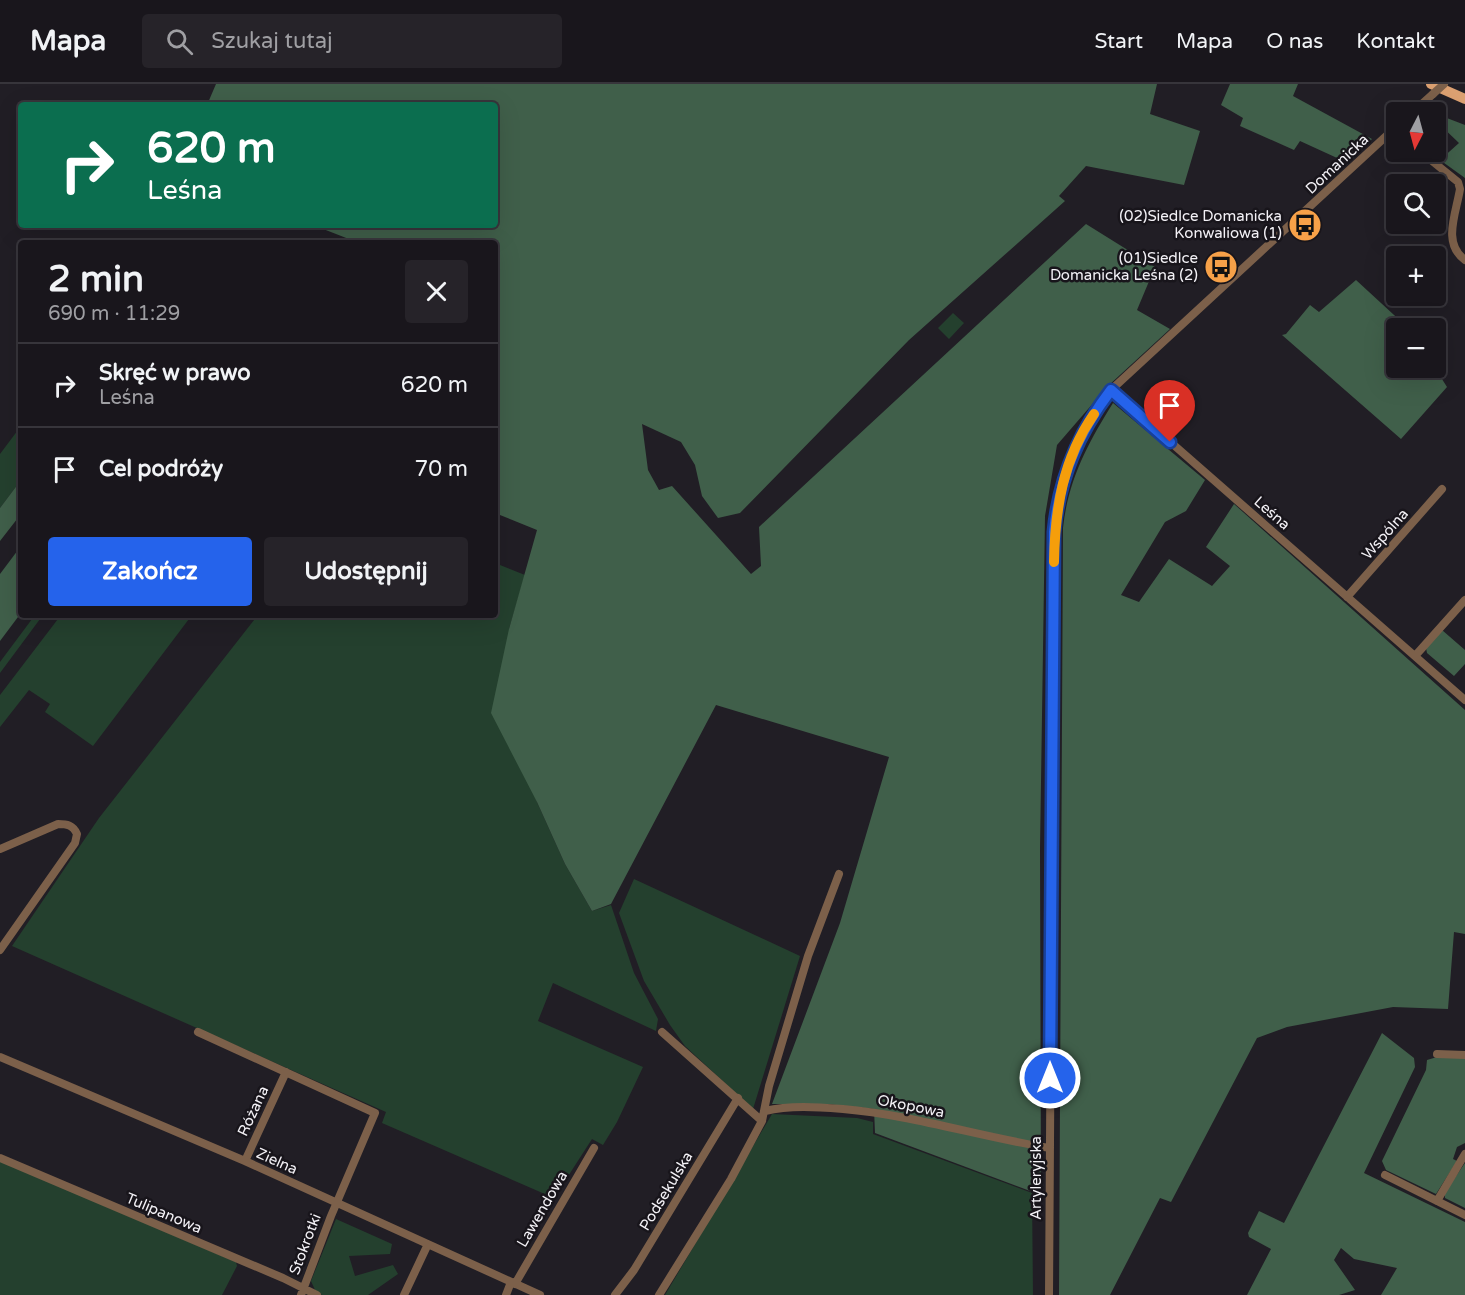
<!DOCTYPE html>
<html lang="pl">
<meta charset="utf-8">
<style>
:root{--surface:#19161c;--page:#262329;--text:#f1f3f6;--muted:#9f9fa3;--line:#37353b;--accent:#2563eb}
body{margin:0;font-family:"Varela Round",sans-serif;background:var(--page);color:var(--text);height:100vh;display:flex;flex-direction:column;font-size:22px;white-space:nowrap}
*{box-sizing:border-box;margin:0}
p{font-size:20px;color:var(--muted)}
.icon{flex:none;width:33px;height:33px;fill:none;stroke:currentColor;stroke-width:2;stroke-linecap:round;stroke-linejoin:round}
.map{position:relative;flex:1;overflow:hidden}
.sheet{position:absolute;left:18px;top:156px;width:480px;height:378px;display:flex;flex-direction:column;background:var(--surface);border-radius:6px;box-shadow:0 6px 24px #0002,0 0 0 2px var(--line)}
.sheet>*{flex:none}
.guide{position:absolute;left:18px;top:18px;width:480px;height:126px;border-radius:6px;box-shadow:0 6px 24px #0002,0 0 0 2px var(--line);background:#0b6e4f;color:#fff;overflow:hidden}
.needle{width:39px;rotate:186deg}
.fabs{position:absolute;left:1386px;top:18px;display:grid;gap:12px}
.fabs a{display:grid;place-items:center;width:60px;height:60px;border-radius:6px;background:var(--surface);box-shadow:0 6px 24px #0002,0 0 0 2px var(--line);font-size:30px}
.pin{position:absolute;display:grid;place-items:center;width:51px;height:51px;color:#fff;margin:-62px -26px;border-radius:50% 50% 50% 0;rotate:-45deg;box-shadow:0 0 6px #0007}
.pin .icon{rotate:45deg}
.me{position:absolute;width:66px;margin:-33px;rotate:0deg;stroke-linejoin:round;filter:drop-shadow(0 0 4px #0008)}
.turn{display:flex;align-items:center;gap:21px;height:126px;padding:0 30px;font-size:27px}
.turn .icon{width:78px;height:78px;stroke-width:2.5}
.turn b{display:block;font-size:42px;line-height:51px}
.round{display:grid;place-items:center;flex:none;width:63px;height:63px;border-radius:6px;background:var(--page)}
.head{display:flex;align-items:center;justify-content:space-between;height:102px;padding:0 30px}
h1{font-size:36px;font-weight:700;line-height:45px}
.action{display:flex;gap:12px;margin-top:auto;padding:12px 30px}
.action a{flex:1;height:69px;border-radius:6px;background:var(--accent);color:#fff;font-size:24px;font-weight:700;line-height:69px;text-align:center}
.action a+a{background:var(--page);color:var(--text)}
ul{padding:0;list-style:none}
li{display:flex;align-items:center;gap:18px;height:84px;padding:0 30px;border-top:2px solid var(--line)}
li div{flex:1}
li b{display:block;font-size:22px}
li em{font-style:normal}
header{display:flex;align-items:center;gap:36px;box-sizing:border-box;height:84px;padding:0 30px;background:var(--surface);border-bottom:2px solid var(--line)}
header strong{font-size:28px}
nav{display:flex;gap:33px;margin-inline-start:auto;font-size:21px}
.search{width:420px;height:54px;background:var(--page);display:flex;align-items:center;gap:15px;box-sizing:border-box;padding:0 21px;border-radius:6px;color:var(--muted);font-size:22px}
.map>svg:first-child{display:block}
</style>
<header>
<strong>Mapa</strong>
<div class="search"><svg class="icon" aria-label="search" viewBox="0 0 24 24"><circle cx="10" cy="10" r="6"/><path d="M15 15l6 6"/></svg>Szukaj tutaj</div>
<nav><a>Start</a><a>Mapa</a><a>O nas</a><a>Kontakt</a></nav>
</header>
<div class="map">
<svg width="1465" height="1211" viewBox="0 0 1465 1211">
<rect width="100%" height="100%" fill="#211e25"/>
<path fill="#24402e" d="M953,229l11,10 -15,16 -11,-11z
M21,342v54l-21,28v-54z
M495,479l30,12 -16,54 28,173 28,62 27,47 19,-6 23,68 24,46 -2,12 -103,-48 -15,38 105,46 -26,55 -14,23 -11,-6 -38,59 -172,-75 4,-11 -374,-166 87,-128 159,-203h237z
M35,531h8l-43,58v-11z
M61,531h131l-99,131 -48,-34 5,-8 -21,-14 -29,37v-32z
M634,795l166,77 -47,153 -68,-63 -15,-21 -26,-44 -25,-68z
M772,1030l85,4 16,4v12l159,59 1,102h-368z
M0,1077l236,101 1,4 -15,29h-222z
M336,1135l56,25 -2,10 -41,2 6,20 38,-11 5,9 -30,21h-46l-7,-5 -4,-9z"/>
<path fill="#405f4a" d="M216,0h941l-7,30 50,17 -16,54 -98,-19 -27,30 6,5 -156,139 -169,173 -22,5 -16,-22 -7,-31 -14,-23 -39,-18 6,46 11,20 13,-4 79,88 10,-8 -2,-39 327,-303 69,43 -18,43 33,19 -62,57 -51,59 -12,71 -5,333 1,346 -166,-62 -1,-24 -47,-5h-55l68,-181 49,-166 -173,-52 -105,199 -19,7 -27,-47 -28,-62 -46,-89 18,-84 28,-99 -42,-17v-270h-136l-46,-18h182v-120h-288z
M1230,0h68l-5,12 79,43 -24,24 -48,-22 -6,9 -54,-24 3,-8 -22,-13z
M1439,31l26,10v53l-25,-18 19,-17 -23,-22z
M1356,196l50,46 -1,2h-9v40h39l12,19 -46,52 -119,-104 4,-1 24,-29 9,7z
M1113,319l92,77 -19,31 -21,11 -44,73 18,7 30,-43 43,27 18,-20 -24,-19 28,-43 231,206v224l-11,-2 -6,77 -55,-2 -106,20 -30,11 -86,164 -11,-4 -50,97h-51l4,-767c5,-48 25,-85 50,-125z
M21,396v34l-21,27v-33z
M21,462v67l-21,28v-67z
M1442,546l23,20v14l-11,12 -27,-23 -1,-5z
M1382,949l32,25 1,9 -51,106 101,49v73h-84l16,-27 -43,-9 -13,-11 -7,12 21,30 -16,5h-92l24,-46 -22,-12 -1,-4 11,-22 25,12z
M1437,973l28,1v85l-8,4 -4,12 4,2 -21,33 -50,-24 -4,-9 44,-91 1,-10z
M1465,1079v45l-20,-10v-6z"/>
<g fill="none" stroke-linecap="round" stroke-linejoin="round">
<path stroke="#7c604a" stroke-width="8" d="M1413,28l20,-18
M1421,68l37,30 2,7c-4,25 -18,54 5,71
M1111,306l354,310
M1347,513l95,-108
M1415,572l50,-56
M0,765l58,-25c9,0 15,1 19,10l-2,9 -75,107
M198,948l177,81 -44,103 -30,79
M662,948l100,89
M1437,970l28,1
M0,973l245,104 295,134
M765,1027c25,-6 52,-4 78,-2 70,6 137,28 207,39
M0,1074l283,120 34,17
M245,1077l41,-89
M1385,1091l80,40
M1437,1117l28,-47
M515,1200l79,-136
M404,1211l24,-51
M506,1211l5,-13
M615,1211l19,-25 104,-172
M659,1211l72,-116 31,-58 7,-35 39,-130 31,-82
M1049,1211l5,-763c5,-54 24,-99 57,-142l285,-263"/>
<path stroke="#dba071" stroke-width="10" d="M1431,0l34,15"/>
<path stroke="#7c604a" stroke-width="8" d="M1433,10l11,-10"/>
</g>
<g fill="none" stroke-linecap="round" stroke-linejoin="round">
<defs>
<path id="route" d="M1050,994l4,-546c5,-54 24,-99 57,-142l59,52"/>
</defs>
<use href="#route" stroke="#184099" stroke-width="15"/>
<use href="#route" stroke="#2563eb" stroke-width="10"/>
<path stroke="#f59e0b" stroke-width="10" d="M1054,478c1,-54 9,-103 40,-148"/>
</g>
<defs>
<symbol id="bus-disc" viewBox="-11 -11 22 22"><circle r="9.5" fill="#f7a148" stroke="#18151b"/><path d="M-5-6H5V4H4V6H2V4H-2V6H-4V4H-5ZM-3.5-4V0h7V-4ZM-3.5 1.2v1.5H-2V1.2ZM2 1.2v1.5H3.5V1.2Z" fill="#111"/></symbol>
</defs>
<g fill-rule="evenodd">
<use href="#bus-disc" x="1286" y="122" width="38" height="38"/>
<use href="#bus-disc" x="1202" y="164" width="38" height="38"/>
</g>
<g text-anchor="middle" stroke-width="5" stroke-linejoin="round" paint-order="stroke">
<g font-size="15" fill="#f3f1f6" stroke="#18151b">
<text transform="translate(1337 80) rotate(-43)" y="5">Domanicka</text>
<text transform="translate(1272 429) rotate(41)" y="5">Leśna</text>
<text transform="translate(1385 450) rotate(-49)" y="5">Wspólna</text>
<text transform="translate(911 1022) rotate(11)" y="5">Okopowa</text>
<text transform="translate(253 1027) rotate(-65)" y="5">Różana</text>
<text transform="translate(277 1077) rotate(24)" y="5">Zielna</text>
<text transform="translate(1036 1094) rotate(-90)" y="5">Artyleryjska</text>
<text transform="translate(666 1107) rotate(-59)" y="5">Podsekulska</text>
<text transform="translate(542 1125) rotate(-60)" y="5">Lawendowa</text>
<text transform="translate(164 1129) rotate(23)" y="5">Tulipanowa</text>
<text transform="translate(305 1160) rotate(-69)" y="5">Stokrotki</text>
</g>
<g font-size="15" fill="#f3f1f6" stroke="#18151b" text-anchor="end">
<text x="1282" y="137">(02)Siedlce Domanicka<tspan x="1282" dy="17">Konwaliowa (1)</tspan></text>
<text x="1198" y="179">(01)Siedlce<tspan x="1198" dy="17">Domanicka Leśna (2)</tspan></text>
</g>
</g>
</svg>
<div class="fabs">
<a><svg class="needle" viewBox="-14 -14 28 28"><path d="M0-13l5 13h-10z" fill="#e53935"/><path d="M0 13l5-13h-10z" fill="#9f9fa3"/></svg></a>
<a><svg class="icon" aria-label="search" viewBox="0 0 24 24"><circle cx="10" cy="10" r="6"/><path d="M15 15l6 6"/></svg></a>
<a>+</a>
<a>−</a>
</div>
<div class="pin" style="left:1170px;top:358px;background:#d93025"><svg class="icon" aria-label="arrive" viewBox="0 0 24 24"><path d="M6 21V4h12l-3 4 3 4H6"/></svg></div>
<svg class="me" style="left:1050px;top:994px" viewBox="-20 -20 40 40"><circle r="17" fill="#2563eb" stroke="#fff" stroke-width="3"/><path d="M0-11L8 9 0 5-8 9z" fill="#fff"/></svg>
<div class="guide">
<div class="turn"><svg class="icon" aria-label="right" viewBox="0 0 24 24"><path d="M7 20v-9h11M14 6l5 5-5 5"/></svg><div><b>620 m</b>Leśna</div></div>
</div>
<section class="sheet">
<div class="head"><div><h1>2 min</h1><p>690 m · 11:29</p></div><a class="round"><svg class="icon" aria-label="close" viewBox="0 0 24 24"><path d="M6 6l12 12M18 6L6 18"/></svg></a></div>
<ul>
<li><svg class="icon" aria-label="right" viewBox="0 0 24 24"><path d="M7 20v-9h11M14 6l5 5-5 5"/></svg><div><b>Skręć w prawo</b><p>Leśna</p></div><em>620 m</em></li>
<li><svg class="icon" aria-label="arrive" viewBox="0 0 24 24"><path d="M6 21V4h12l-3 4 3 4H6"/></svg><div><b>Cel podróży</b></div><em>70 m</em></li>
</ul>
<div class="action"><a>Zakończ</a><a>Udostępnij</a></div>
</section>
</div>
